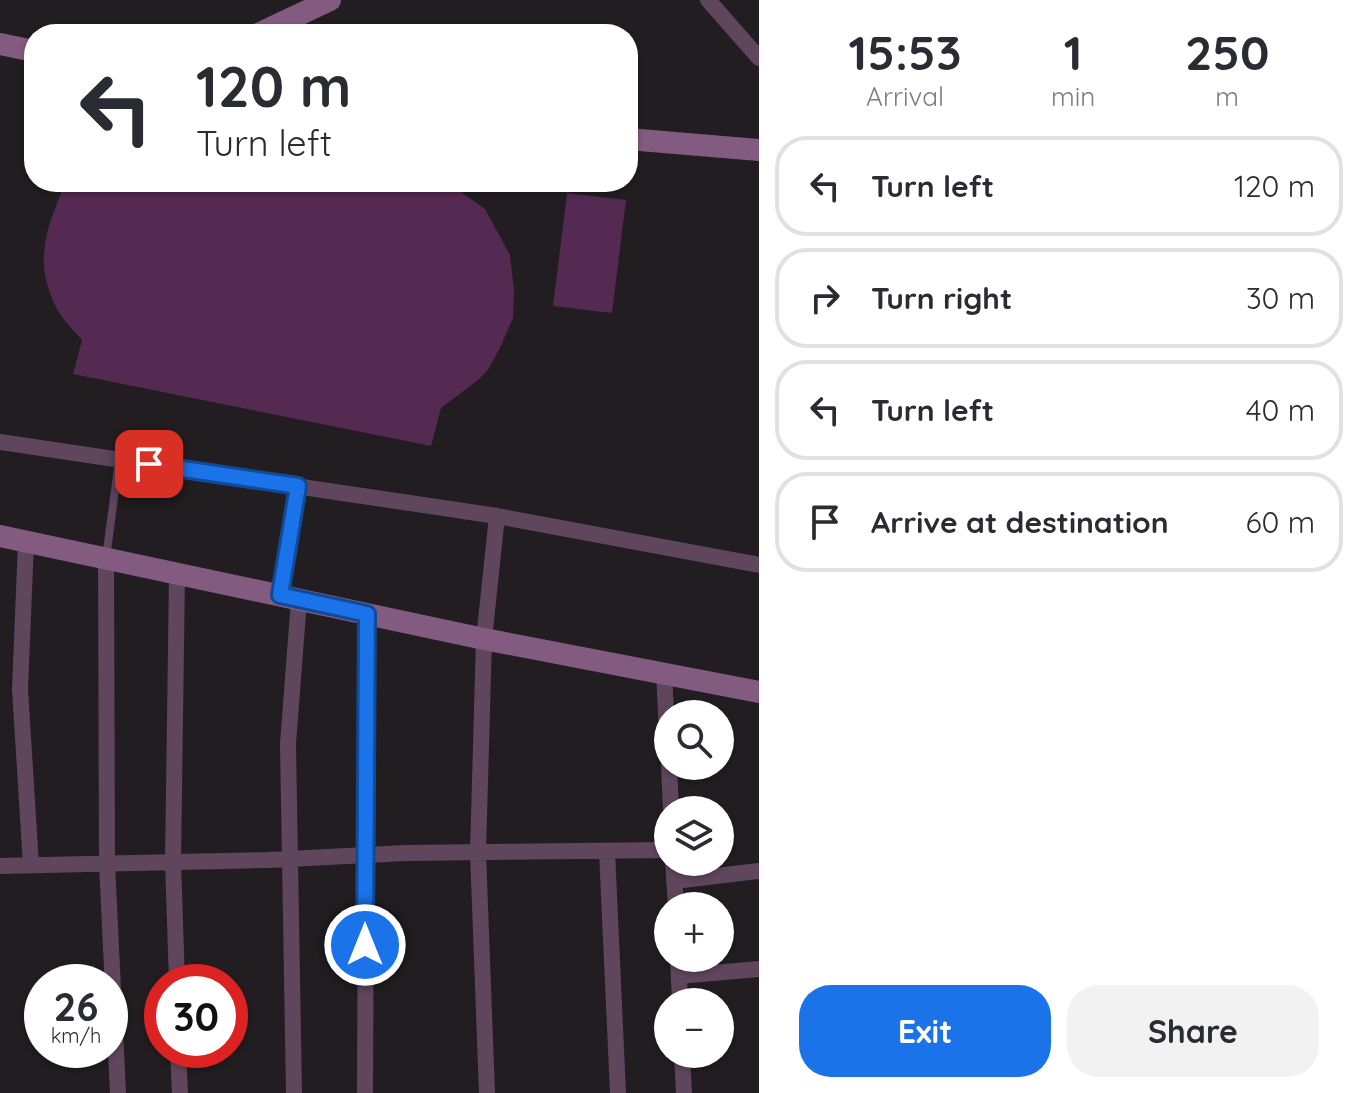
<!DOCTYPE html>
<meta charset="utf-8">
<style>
:root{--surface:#fff;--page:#f2f2f3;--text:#2b2b33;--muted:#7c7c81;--line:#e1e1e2;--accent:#1a73e8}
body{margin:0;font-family:Quicksand,sans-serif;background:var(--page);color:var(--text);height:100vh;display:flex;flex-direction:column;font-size:30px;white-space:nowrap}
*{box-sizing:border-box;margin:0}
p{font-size:26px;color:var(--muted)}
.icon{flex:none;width:44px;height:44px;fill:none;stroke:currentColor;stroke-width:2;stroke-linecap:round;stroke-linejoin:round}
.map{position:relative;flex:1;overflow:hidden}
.drawer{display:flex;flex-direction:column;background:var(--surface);width:600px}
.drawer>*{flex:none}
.top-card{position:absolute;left:24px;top:24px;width:614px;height:168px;border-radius:32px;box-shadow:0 2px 6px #0004;background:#fff;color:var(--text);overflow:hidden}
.controls{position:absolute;left:654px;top:700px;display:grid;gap:16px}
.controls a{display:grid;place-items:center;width:80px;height:80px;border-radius:50%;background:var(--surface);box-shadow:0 2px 6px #0004;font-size:40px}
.speed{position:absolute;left:24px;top:964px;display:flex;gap:16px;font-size:40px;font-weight:700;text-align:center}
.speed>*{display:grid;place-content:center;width:104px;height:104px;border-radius:50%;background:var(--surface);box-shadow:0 2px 6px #0004;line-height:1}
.speed small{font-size:20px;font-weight:400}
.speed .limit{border:12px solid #d22;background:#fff;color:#111}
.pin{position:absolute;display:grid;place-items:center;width:68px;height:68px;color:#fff;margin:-34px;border-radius:16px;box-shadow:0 4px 12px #0006}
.me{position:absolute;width:88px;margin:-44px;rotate:0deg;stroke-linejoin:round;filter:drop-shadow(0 0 6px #0008)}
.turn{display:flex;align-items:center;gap:28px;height:168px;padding:0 40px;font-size:36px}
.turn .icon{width:104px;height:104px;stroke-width:2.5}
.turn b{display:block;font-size:56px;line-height:68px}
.eta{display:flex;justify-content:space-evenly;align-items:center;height:136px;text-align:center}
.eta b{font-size:48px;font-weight:800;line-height:56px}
.button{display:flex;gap:16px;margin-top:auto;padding:16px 40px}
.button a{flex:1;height:92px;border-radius:32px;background:var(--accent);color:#fff;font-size:32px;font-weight:800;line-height:92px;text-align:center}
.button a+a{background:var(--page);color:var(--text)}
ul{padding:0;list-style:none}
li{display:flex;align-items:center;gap:24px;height:100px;margin:0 16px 12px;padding:0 24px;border:4px solid var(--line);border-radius:32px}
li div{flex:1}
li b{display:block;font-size:30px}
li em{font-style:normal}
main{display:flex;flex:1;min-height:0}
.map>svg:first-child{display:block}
</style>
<main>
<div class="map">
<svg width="759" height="1093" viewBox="0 0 759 1093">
<rect width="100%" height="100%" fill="#211d21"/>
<path fill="#542952" d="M68,182h379l38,27 25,46 4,35 -1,28 -13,30 -12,22 -10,10 -37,28 -10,38 -358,-72 9,-34c-8,-9 -18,-19 -24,-29 -25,-46 -13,-80 6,-125z
M567,193l59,7 -14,113 -59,-7z"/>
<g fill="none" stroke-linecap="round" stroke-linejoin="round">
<path stroke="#5f465d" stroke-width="8" d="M106,558l13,-98
M280,595l18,-109"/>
<path stroke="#5f465d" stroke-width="16" d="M708,0l51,58
M0,442l497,74 262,49
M26,542l-6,147 11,176
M106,559l1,305 11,229
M664,673l4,81
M669,766l2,44
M607,851l11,242
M673,862l3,44
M0,866l269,-6 136,-7 263,-3
M674,881l85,-10
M678,958l2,44
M679,976l80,-7
M177,982l-4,-120 4,-288
M178,1050l2,43
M682,1054l2,39
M294,1093l-6,-349 11,-144
M365,1093l2,-479
M487,1093l-9,-241 6,-213 13,-123"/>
<path stroke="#835b80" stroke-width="22" d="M258,34l72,-34
M0,44l34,7
M628,139l131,11
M0,536l484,103 275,53"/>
</g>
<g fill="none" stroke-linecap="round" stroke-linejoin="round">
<defs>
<path id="route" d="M149,464l149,22 -18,109 87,19 -2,331"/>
</defs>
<use href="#route" stroke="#114b97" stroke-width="20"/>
<use href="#route" stroke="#1a73e8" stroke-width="14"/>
</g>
</svg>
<div class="controls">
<a><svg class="icon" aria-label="search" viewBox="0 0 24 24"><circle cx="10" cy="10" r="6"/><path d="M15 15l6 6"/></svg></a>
<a><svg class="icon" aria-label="layers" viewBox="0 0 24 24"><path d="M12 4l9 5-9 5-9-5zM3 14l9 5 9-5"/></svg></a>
<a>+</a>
<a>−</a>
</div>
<div class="speed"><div>26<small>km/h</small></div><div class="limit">30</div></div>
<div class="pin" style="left:149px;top:464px;background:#d93025"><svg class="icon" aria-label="arrive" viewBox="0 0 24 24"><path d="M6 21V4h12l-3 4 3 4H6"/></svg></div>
<svg class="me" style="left:365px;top:945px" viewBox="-20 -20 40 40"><circle r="17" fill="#1a73e8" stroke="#fff" stroke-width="3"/><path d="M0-11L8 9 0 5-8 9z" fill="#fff"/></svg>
<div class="top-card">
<div class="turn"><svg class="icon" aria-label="left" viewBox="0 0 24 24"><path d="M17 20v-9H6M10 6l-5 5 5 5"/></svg><div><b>120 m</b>Turn left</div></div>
</div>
</div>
<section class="drawer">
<div class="eta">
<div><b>15:53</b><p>Arrival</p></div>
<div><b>1</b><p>min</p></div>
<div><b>250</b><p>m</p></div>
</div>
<ul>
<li><svg class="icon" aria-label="left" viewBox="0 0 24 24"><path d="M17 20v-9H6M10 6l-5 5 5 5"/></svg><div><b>Turn left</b></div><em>120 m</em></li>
<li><svg class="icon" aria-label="right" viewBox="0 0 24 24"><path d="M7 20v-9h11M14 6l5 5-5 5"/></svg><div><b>Turn right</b></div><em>30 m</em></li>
<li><svg class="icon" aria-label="left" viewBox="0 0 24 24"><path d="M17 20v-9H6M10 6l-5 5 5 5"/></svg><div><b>Turn left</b></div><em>40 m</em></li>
<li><svg class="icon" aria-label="arrive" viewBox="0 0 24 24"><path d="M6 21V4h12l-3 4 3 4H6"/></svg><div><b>Arrive at destination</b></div><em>60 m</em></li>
</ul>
<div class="button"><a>Exit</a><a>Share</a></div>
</section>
</main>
